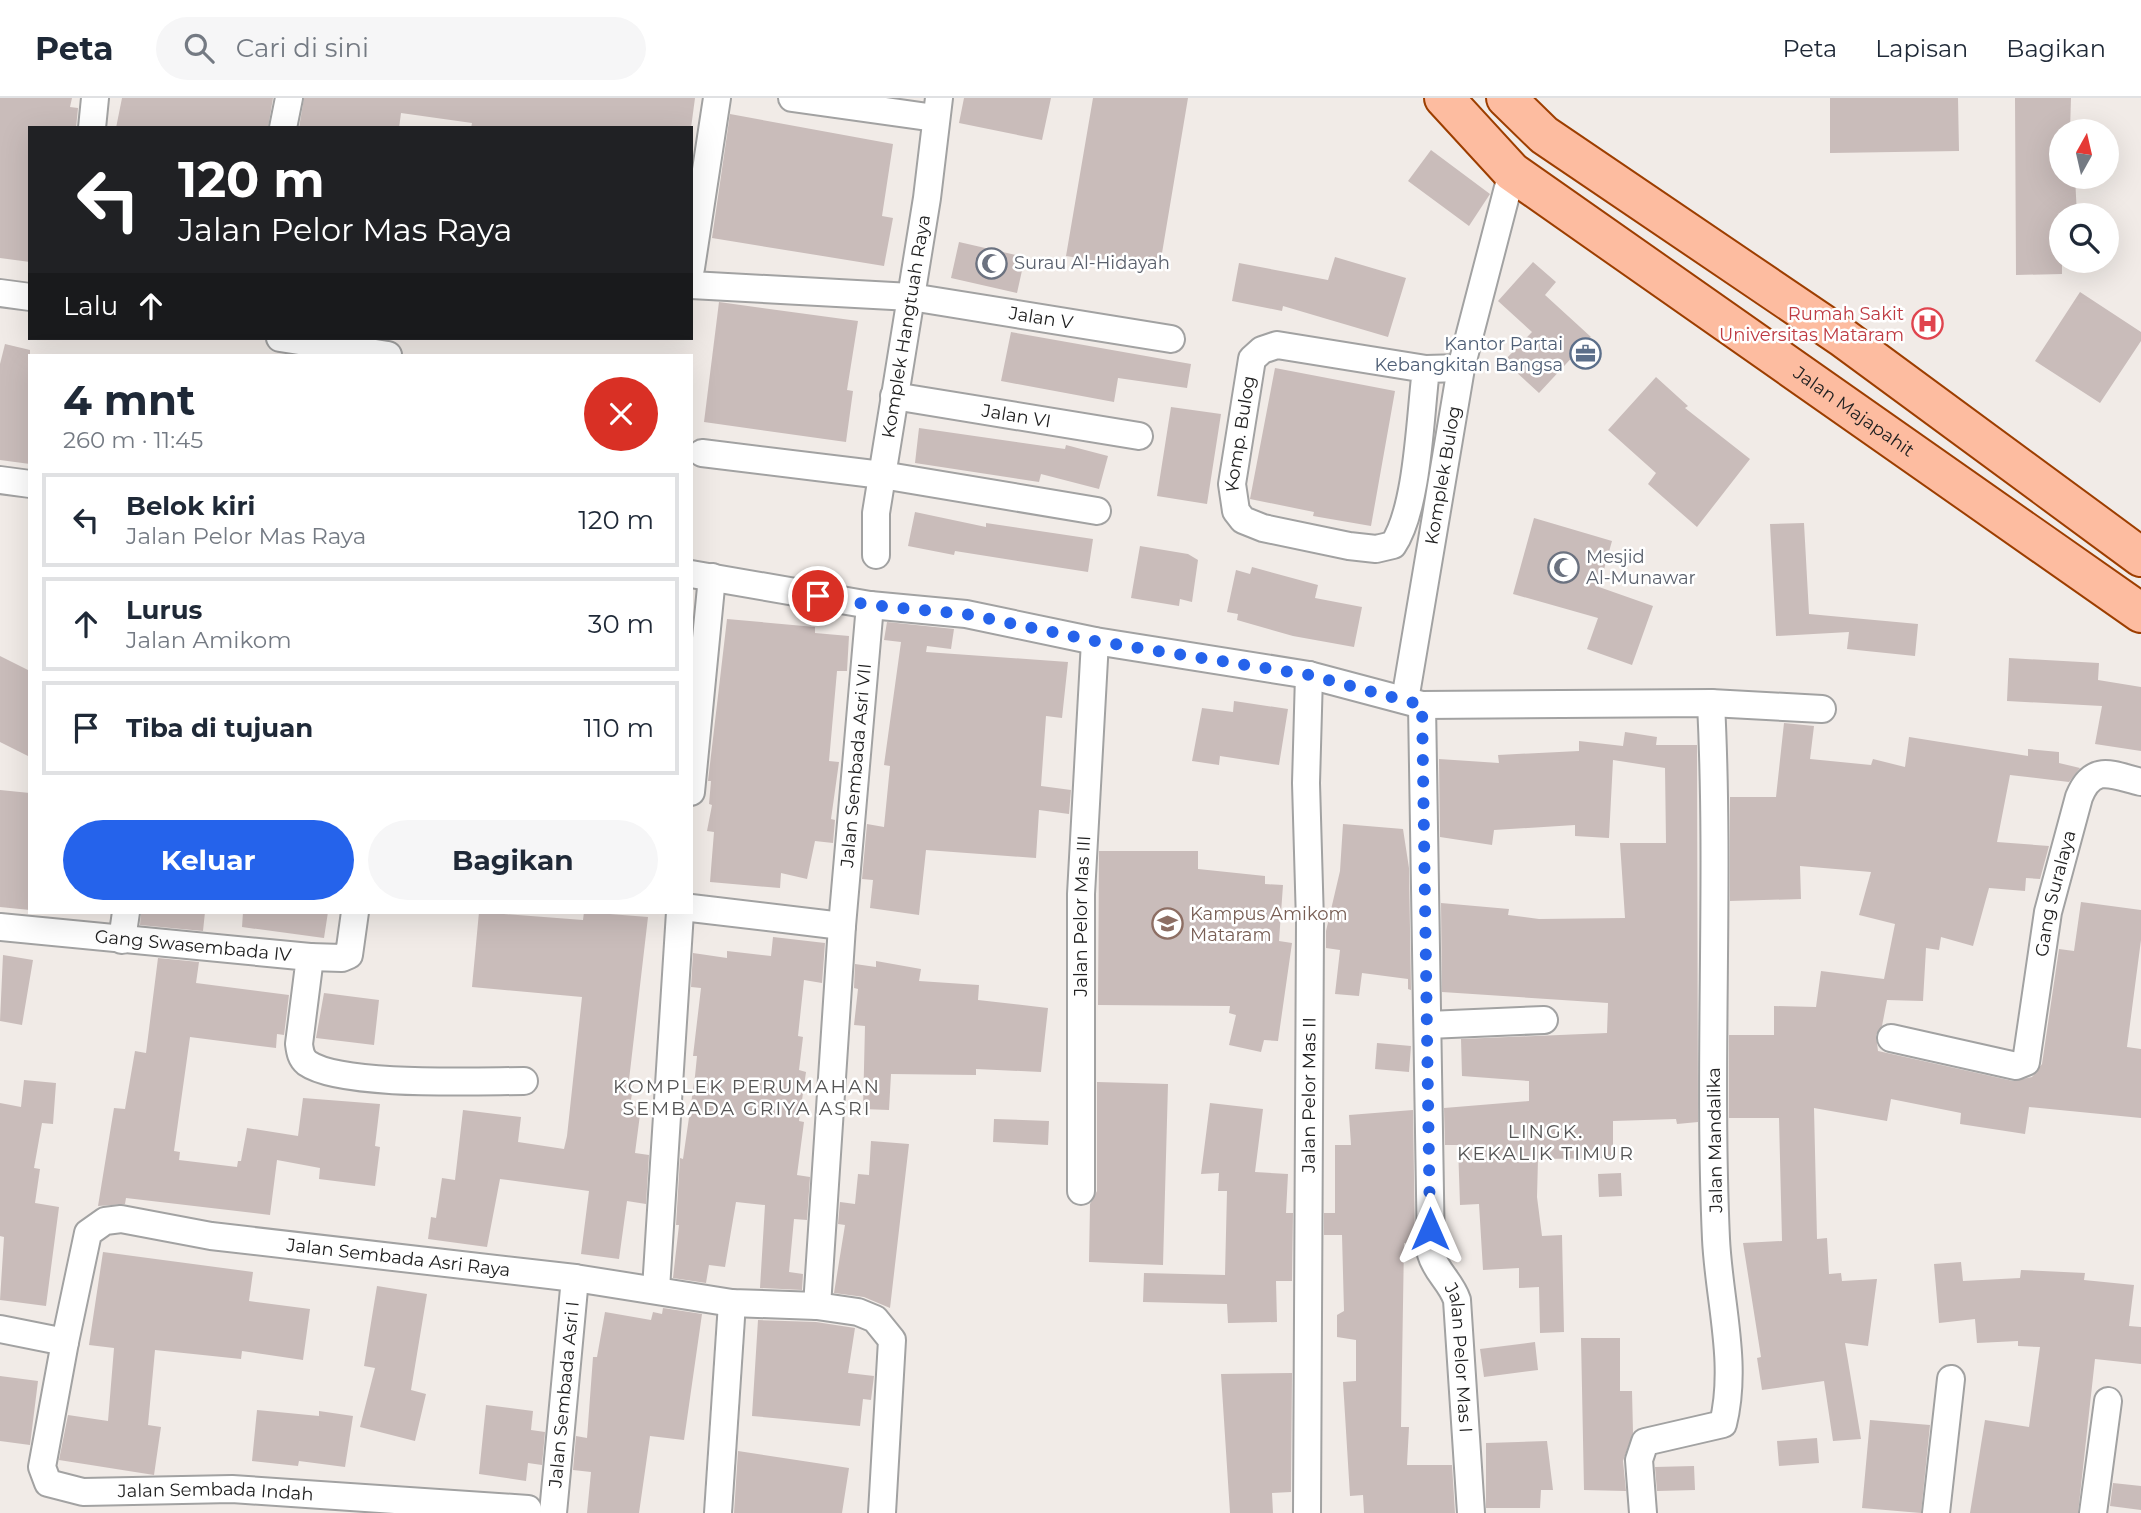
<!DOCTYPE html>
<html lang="id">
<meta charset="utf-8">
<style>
:root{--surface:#fff;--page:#f6f6f7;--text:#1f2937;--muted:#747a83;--line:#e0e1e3;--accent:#2563eb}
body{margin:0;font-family:Montserrat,sans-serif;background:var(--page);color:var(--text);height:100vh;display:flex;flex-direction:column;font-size:26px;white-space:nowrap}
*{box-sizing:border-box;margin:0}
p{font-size:23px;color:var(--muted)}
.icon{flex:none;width:38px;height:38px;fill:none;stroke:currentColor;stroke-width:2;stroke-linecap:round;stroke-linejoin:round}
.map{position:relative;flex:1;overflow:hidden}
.drawer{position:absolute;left:28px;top:256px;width:665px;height:560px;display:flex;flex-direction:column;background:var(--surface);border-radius:0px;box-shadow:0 7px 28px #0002}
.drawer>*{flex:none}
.top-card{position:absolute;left:28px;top:28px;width:665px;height:214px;border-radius:0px;box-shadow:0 7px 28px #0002;background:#202124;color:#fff;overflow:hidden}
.needle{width:46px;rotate:8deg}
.buttons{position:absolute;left:2049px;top:21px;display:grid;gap:14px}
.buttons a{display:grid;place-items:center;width:70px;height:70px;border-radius:50%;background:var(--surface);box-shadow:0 7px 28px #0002;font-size:35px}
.pin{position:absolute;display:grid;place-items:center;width:60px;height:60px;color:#fff;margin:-30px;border:4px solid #fff;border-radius:50%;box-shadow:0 2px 7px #0007}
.me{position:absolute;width:77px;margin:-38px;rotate:0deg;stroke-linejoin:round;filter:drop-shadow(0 0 5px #0008)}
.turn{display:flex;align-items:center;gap:24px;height:147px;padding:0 35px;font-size:32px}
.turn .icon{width:91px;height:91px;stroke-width:2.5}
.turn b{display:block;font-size:49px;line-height:60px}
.then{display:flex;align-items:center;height:66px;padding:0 35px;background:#0003;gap:14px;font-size:26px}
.round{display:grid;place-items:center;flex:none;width:74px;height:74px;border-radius:37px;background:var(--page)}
.summary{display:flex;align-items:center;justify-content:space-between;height:119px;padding:0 35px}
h1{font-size:42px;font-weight:700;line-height:52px}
.button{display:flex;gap:14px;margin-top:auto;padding:14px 35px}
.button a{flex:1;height:80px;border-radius:42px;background:var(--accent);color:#fff;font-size:28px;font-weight:700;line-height:80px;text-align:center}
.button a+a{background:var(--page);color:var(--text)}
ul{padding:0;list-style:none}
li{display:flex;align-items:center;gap:21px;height:94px;margin:0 14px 10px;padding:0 21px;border:4px solid var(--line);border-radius:0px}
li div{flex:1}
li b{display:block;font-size:26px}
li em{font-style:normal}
header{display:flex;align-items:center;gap:42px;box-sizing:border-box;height:98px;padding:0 35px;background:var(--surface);border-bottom:2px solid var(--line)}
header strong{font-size:33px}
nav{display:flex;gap:38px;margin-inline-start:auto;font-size:24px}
.search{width:490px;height:63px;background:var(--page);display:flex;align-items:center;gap:18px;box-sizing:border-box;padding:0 24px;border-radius:38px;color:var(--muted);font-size:26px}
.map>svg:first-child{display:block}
</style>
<header>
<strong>Peta</strong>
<div class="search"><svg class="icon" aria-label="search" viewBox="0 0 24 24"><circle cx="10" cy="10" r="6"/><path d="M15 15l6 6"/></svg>Cari di sini</div>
<nav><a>Peta</a><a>Lapisan</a><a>Bagikan</a></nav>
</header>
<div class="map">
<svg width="2141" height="1415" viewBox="0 0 2141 1415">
<rect width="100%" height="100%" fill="#f1ebe7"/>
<path fill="#c9bcba" d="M0,0h72l-2,9 8,1 -2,20h-46v134l-30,-4z
M122,0h151l-5,30h-152z
M304,0h391l-4,30h-220l1,-5 -71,-10 -2,15h-100z
M964,0h87l-9,42 -83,-17z
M1093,0h95l-29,173 -93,-15z
M1830,0h128l1,53 -129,2z
M2015,0h56l-1,33h-8v46h13l2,38h-15v59l-46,1z
M730,16l163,30 -11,72 11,2 -9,48 -172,-28z
M1431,52l59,44 -21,32 -61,-45z
M959,144l66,15 -8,36 -66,-15z
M1335,159l71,21 -18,59 -105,-31 -1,5 -50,-10 7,-38 89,17z
M1533,164l23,20 -11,13 46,42 -52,56 -35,-32 28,-29 -34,-31z
M2080,194l61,40v9l-41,62 -65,-42z
M719,204l139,19 -11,69 6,1 -7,51 -142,-20z
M1011,234l180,32 -4,24 -69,-10 -4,24 -113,-21z
M5,246l25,6v114l-30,-4v-96z
M1275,270l120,23 -24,135 -58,-10 1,-4 -64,-13z
M1656,279l32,29 -3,2 65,51 -53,68 -49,-43 8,-11 -48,-43z
M1171,309l50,7 -14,90 -50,-8z
M919,330l146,21 1,-4 42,11 -9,33 -58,-15 -2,8 -124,-19z
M915,414l71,15v-4l107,16 -5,33 -133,-21 -1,4 -46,-9z
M1534,420l78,23 -13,46 54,19 -21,59 -45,-16 11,-31 -85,-24z
M1804,425l5,91 109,10 -3,32 -68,-7 2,-17 -73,4 -6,-112z
M1140,448l48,8 10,6 -6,42 -12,-3 -1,7 -48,-8z
M1252,469l66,18 -3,13 47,9 -8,40 -61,-11 -56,-16 1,-6 -11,-2 9,-42 14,4z
M727,521l88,8v6l34,3 -2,35h-10l-8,90 10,1 -8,57 4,1 -2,23 -18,-2 -8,38 -26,-6 -1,15 -70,-6 4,-50 -7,-1 5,-26 -3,-1 2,-23h-3z
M887,524l67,7 -3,20 -24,-3 -1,6 142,10 -6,56 -16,-2 -5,70 30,4 -2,24 -30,-4 -3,48 -110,-8 -7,65 -49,-7 3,-28 -11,-1 5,-55 17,3 6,-61 -6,-1 17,-123 -17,-2z
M0,558l30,15v86l-30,-15z
M2009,560l90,5 -1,17 43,7v64l-46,-7 7,-38 -95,-5z
M1234,603l54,8 -9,56 -59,-9 -1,9 -27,-4 10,-53 31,4z
M1784,625l30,3 -4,33 61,6 2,-6 32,8 4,-30 119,19v-7l31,3v11l21,5 -11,14 -59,-7 -13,67 52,4 -9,33 -14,-1 -1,13 -36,-3 -16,58 -32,-9 -2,13 -13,-2 -3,53 -36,-1 -5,26 -6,9 2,16 135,30 19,-4 10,-13 17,-115 15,2 7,-49 60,8v30l-14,107 14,2v69l-112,-11 -4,27 -65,-10 1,-11 -70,-14 -4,22 -73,-13 3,131 10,-1 2,36 12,-1 1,8 35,-2 -9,67 -23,-3 16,96 -28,2 -9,-60 -62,9 -5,-32 4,-1 -18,-114 39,-2 -3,-123h-50v-83h45v-29l42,1 5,-36 63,8 11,-55 -36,-9 12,-43 -71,-6 1,33 -71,2v-104h46z
M1625,634l32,5 -1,8h41l1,377 -21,2 -1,-5 -63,2v37l-75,1 -1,38 5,39 20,-1 2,97 -24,1 -1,-46 -20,1v-20l-36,2 -4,-66 -19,1 -2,-60h-13l-1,-37 85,-7v-20l-67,-5 -1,-37 146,-6 1,-30 -166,-11 -1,-89 68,6 -1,6 31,4 86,-1 -5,-75h46l-1,-75 -52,-8 -4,78 -34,-2v-11l-81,5 -2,15 -52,-8 -1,-78 60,4 -1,-8 81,-4v-10l44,5z
M0,692l30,3v117l-30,-3z
M1343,726l60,5 6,39 2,122 -3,-1v-10l-46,-6 -3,23 -24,-2 5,-44 -14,-2v-17l14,-60z
M1099,753h99v18l67,7v8l18,1 -4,56 13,2 -14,98 -14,-1 -3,12 -32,-7 7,-30 -7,-2 1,-7 -132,-1z
M141,814h64l-2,19 -63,-6z
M243,814h85l-4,26 -82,-11z
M479,814l104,8 1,-8 64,5 -19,163 5,1 -4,25 11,1 -6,46 14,2 -3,49 -19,-3 -8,58 -38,-5 8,-63 -89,-12 -13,68 -59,-8 3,-22 5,1 6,-40 13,2 8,-70 58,7 -3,25 46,7 3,-13 15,-139 -110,-10z
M773,839l52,6 -3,40 -18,-3 -6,56 5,1 -4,33 7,2 -7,49 5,1 -7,53 13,2 -3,43 -13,-1 -5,53 14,2 -1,16 -42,-2 5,-83 -29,-3 -11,65 -16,-2 -3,18 -33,-5 6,-53h-3l4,-67 3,1 12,-83 2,-20h-4l8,-68 -10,-1 2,-34 34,5v-7l44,5z
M3,857l30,5 -11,65 -22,-4z
M158,860l41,4 -3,21 93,12 -5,40 -7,-1 -1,14 -86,-11 -16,114 6,1 -1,8 58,7 1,-6h3l6,-33 51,8 5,-38 77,6 -5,42 5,1 -5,39 -56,-7 1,-11 -43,-8 -7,55 -144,-17 -1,6 -27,2 16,-98 11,1 10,-58 11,2z
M876,863l45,8 -2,12 60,4 -1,15 70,8 -7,64 -65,-3v6l-85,-1 -2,36 -26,-1 2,-83 -11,-1 4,-36 -4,-1 1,-24 21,3z
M324,895l55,7 -5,45 -58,-7z
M1377,945l34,3 -2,26 -34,-3z
M24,982l32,3 -3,41 -11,-1 -8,45 6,1 -5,34 24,4 -13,99 -46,-6 4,-63 -4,-1v-133l21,4z
M1097,984l71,2 -5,181 -74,-3 1,-58 7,-13z
M1210,1005l53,6 -8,63 33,2 -2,39h7l-1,68h-16l1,41 -49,1 -1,-19 -84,-2 1,-29 81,2 2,-84h-9l1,-18 -18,1z
M1413,1012l2,135 -11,-2 -3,184h8l-2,38h45l3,48h-91l-1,-18 -13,1 -7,-114 13,-1v-41l-19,-3v-22l7,-4 -2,-76h-18v-22h11v-68h16l-2,-30z
M994,1021l55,2 -1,24 -55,-3z
M871,1043l38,3 -19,164 -26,-11 -30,-4 11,-68 -7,-1 2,-22 15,2 3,-30 11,1z
M1621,1075l1,23 -23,1 -1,-23z
M103,1154l150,20 -4,29 61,8 -7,51 -61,-9 -1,8 -86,-9 -7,75 13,2 -7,48 -95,-15 9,-45 40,6 6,-73 -25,-3z
M1961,1164l2,19 57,-3 1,-8 64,3 -1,7 50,5 -5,41 12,1v37l-46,-5 -17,154h-108l15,-93 44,7 11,-80 -22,-1v-5l-41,2 -2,-24 -36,4 -5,-59z
M377,1188l50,8 -16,96 15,4 -11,47 -55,-14 15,-59 -11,-2z
M663,1210l39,6 -18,126 -34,-4 -11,77h-52l4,-41 -18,-2 3,-34 11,2 6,-81h4l8,-45 46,8 2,-8 9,2z
M758,1222l58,2 39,6 -7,45 26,3 -3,24 -8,-1 -3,27 -108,-10z
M1581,1240h39v53h12l1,42 -10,28 3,30 -42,-1z
M1535,1244l3,28 -54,7 -4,-28z
M1292,1275l-1,119 -19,1 1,20h-43l-9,-139z
M0,1278l38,5 -8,64 -30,-4z
M486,1307l47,6 -2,19 14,2 -3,33 -14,-2 -2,18 -47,-7z
M257,1312l62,6v-5l34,5 -8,51 -46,-6 -1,5 -46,-5z
M1870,1322l60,5 -9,88 -59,-5z
M1817,1340l2,25 -40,3 -2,-25z
M1547,1343l6,49h-12l-1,18h-54v-65z
M738,1353l111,17 -7,45h-108z
M1694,1368l1,24 -38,1 -2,-24z
M2113,1385l28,3v24l-31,-4z"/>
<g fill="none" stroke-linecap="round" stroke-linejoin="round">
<defs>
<g id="minor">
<path d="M792,0l143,20"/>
<path d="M92,30l3,-30"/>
<path d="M283,30l6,-30"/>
<path d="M691,170l26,-170"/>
<path id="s1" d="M691,187l220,12 260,42"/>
<path d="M0,195l30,4"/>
<path d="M280,240l108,17"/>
<path id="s2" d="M1426,271c-6,47 -8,139 -33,176l-17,4 -27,-3 -86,-18 -20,-8 -7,-9 -4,-27 20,-125 10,-9 15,-5 149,24 35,-1"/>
<path id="s3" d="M894,298l245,40"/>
<path d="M702,355l180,22 215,36"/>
<path d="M0,382l30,4"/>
<path id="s4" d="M876,457v-42l51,-315 12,-100"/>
<path d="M691,476l179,31 96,9 129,27 214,34 113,30 289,-2 111,6"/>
<path id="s5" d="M1405,602l56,-332 51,-196"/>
<path id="s6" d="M1422,607l9,549c5,18 20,28 26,46l14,213"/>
<path d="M691,694l21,-215"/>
<path d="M691,810l151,18"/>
<path id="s7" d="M0,829l310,30 -11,87c1,8 2,14 8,19 34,24 172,18 217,18"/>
<path d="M122,842l4,-28"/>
<path d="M310,859l32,1 7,-3 6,-43"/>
<path d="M1428,927l116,-5"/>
<path id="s8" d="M1891,940l125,28 10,-4 22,-150 31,-115c14,-34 33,-22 62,-15"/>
<path id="s9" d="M1081,1093v-297l14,-253"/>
<path d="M656,1191l24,-377"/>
<path id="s10" d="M817,1208l25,-380 28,-321"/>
<path id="s11" d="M0,1231l65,13 23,-109 17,-12 16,-2 90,17 364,42 157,25 85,3 41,6 17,7 17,21 -10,173"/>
<path id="s12" d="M65,1244l-23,125 6,16 35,9 149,-3 296,20"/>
<path id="s13" d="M553,1415l22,-235"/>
<path d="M718,1415l14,-210"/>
<path id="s14" d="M1307,1415l3,-591 -4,-139 3,-108"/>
<path d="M1643,1415l-4,-53 6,-18 78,-18c15,-61 -4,-123 -7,-185 -8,-178 4,-358 -5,-536"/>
<path d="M1936,1415l15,-134"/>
<path d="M2093,1415l15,-112"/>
</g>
<g id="primary">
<path id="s15" d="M1444,0l68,74 629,441"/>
<path d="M1506,0l38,37 298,202 299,220"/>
</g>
</defs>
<use href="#minor" stroke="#a2a2a2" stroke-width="30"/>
<use href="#primary" stroke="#9d3e00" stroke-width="42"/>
<use href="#minor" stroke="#fff" stroke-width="26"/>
<use href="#primary" stroke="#fdbca0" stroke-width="38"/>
</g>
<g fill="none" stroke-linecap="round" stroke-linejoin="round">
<path stroke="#2563eb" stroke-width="12" stroke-dasharray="0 21.6" d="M818,498l52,9 96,9 129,27 214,34 113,30 8,524"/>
</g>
<defs>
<symbol id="mosque-ring" viewBox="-11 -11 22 22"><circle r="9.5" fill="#fff" stroke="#6b7280" stroke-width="1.5"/><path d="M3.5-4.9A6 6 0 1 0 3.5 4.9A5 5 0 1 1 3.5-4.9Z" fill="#6b7280"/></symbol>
<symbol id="hospital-ring" viewBox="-11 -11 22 22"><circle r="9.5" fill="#fff" stroke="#e0444e" stroke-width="1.5"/><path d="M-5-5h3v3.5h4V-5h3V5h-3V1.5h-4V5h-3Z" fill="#e0444e"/></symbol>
<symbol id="office-ring" viewBox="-11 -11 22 22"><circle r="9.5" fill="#fff" stroke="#5c6f8a" stroke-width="1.5"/><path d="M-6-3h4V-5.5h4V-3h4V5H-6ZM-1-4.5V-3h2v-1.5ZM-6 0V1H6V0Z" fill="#5c6f8a"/></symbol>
<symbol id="university-ring" viewBox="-11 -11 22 22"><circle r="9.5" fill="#fff" stroke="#8d6e63" stroke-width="1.5"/><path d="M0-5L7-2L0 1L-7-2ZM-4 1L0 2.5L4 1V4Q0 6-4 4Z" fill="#8d6e63"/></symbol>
</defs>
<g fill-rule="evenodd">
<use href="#mosque-ring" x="974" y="148" width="35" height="35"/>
<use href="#hospital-ring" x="1910" y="208" width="35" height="35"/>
<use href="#office-ring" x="1568" y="238" width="35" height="35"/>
<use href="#mosque-ring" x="1546" y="452" width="35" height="35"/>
<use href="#university-ring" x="1150" y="808" width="35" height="35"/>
</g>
<g text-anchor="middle" stroke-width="5" stroke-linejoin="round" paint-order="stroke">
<g font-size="18" fill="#5b616d" stroke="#fff" text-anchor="start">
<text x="1014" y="171">Surau Al-Hidayah</text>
<text x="1586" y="465">Mesjid<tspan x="1586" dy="21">Al-Munawar</tspan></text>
</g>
<g font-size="18" fill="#be3a42" stroke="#fff" text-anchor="end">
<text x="1904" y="222">Rumah Sakit<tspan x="1904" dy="21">Universitas Mataram</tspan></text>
</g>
<g font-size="18" fill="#212121" stroke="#fff">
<text dy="6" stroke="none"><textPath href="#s1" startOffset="352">Jalan V</textPath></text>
<text dy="6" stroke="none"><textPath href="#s4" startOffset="231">Komplek Hangtuah Raya</textPath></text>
<text dy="6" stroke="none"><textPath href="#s15" startOffset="518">Jalan Majapahit</textPath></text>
<text dy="6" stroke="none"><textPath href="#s3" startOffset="124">Jalan VI</textPath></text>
<text dy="6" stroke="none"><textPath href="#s2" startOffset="424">Komp. Bulog</textPath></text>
<text dy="6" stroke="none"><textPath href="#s5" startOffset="228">Komplek Bulog</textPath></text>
<text dy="6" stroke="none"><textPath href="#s10" startOffset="542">Jalan Sembada Asri VII</textPath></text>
<text dy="6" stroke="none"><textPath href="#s8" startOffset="310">Gang Suralaya</textPath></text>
<text dy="6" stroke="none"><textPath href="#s9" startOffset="275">Jalan Pelor Mas III</textPath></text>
<text dy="6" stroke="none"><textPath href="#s7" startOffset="194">Gang Swasembada IV</textPath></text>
<text dy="6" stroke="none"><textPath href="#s14" startOffset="418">Jalan Pelor Mas II</textPath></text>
<text transform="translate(1715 1042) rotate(-91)" y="6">Jalan Mandalika</text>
<text dy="6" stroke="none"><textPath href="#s11" startOffset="495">Jalan Sembada Asri Raya</textPath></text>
<text dy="6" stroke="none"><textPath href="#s6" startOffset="660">Jalan Pelor Mas I</textPath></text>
<text dy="6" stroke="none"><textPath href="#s13" startOffset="119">Jalan Sembada Asri I</textPath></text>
<text dy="6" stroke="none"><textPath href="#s12" startOffset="313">Jalan Sembada Indah</textPath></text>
</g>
<g font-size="18" fill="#4e5e75" stroke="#fff" text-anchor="end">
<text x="1563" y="252">Kantor Partai<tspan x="1563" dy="21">Kebangkitan Bangsa</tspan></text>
</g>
<g font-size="18" fill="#785e54" stroke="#fff" text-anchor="start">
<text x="1190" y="822">Kampus Amikom<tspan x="1190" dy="21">Mataram</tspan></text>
</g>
<g font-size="19" letter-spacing="2" fill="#545454" stroke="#fff">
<text x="747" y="995">KOMPLEK PERUMAHAN<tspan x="747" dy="22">SEMBADA GRIYA ASRI</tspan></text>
<text x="1546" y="1040">LINGK.<tspan x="1546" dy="22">KEKALIK TIMUR</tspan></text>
</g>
</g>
</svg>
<div class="buttons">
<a><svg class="needle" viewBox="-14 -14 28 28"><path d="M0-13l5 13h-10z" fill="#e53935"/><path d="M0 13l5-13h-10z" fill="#747a83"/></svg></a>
<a><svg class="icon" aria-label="search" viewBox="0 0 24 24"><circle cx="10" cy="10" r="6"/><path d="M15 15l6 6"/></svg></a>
</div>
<div class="pin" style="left:818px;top:498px;background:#d93025"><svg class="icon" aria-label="arrive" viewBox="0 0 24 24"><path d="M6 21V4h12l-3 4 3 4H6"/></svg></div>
<svg class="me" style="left:1430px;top:1131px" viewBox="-20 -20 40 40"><path d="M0-17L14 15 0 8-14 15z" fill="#2563eb" stroke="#fff" stroke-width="4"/></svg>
<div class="top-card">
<div class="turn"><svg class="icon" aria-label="left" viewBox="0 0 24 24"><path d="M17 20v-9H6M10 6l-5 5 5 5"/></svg><div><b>120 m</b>Jalan Pelor Mas Raya</div></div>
<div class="then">Lalu<svg class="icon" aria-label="ahead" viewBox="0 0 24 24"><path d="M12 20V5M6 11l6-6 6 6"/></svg></div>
</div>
<section class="drawer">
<div class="summary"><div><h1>4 mnt</h1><p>260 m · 11:45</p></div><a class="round" style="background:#d93025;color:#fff"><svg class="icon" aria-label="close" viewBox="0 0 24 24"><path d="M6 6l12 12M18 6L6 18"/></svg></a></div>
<ul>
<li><svg class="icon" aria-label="left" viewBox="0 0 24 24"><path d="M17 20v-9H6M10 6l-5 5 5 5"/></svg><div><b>Belok kiri</b><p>Jalan Pelor Mas Raya</p></div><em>120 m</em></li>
<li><svg class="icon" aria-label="ahead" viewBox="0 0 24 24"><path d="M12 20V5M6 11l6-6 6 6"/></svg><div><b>Lurus</b><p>Jalan Amikom</p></div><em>30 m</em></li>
<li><svg class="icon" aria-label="arrive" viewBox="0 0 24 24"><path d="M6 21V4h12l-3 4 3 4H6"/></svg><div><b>Tiba di tujuan</b></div><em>110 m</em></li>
</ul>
<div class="button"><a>Keluar</a><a>Bagikan</a></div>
</section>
</div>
